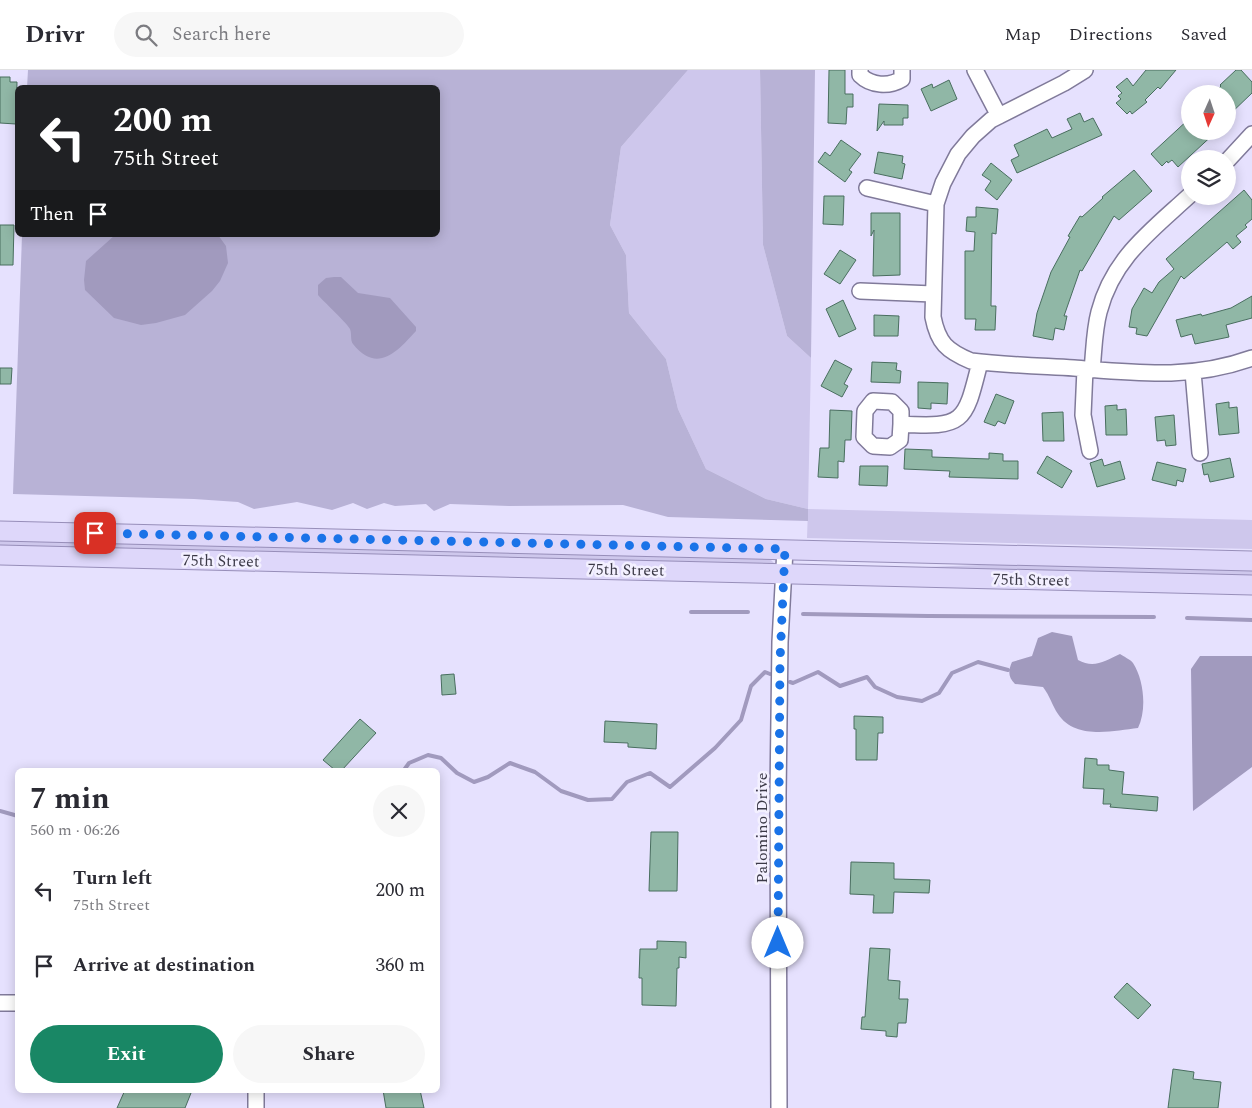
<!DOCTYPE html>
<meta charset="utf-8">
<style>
:root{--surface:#fff;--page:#f7f7f7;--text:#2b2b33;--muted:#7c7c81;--line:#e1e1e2;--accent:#198765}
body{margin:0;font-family:Spectral,serif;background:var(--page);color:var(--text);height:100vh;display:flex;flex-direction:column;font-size:19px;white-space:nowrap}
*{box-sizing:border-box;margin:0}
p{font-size:16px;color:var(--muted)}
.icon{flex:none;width:28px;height:28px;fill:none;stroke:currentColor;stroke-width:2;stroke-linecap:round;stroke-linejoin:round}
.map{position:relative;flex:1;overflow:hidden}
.panel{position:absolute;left:15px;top:698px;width:425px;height:325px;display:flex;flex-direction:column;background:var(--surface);border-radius:8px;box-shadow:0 2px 12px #0003}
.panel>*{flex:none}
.guide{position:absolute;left:15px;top:15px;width:425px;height:152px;border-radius:8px;box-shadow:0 2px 12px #0003;background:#202124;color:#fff;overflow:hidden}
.needle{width:32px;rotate:183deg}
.controls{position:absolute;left:1181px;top:15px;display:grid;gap:10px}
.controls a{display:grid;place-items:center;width:55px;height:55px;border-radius:50%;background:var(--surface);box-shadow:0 2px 12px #0003;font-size:25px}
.pin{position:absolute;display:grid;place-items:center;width:42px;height:42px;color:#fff;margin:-21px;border-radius:10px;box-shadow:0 2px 8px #0006}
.me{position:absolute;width:55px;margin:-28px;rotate:0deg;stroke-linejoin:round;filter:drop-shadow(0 0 4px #0008)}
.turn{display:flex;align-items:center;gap:18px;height:105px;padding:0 15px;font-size:22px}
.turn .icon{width:65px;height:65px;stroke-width:2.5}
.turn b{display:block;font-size:35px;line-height:42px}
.then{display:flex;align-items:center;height:48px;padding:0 15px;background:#0003;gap:10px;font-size:19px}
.round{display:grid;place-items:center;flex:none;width:52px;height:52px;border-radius:26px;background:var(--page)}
.headline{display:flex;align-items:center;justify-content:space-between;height:85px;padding:0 15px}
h1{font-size:30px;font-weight:700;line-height:38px}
.button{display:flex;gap:10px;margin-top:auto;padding:10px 15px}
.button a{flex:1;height:58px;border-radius:30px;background:var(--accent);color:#fff;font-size:20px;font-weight:700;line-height:58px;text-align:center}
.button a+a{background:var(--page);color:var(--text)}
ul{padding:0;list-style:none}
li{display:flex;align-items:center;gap:15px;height:75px;padding:0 15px}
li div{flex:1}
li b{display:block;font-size:19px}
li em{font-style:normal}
header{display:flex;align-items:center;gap:30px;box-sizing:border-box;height:70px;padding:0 25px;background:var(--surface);border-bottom:1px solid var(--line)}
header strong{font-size:24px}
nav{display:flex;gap:28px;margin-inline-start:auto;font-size:18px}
.search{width:350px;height:45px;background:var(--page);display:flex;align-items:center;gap:12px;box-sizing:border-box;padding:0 18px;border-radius:28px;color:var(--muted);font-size:19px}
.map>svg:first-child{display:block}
</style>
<header>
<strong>Drivr</strong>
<div class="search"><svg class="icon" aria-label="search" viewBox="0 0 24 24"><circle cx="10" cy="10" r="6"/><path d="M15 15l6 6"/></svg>Search here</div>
<nav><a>Map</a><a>Directions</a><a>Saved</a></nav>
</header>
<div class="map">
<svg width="1252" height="1038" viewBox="0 0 1252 1038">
<rect width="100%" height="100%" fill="#e6e1fe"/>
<path fill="#cec7ec" d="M688,0h72l3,175 24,91 24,22 -3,151 444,11v29l-445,-11 1,-29 -42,-10 -60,-30 -28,-60 -12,-50 -37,-46 -3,-58 -16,-30 11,-78z
M0,469l769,19 5,5 -1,1 -773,-17z
M1033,493l219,6v8l-324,-9v-1z"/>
<path fill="#b8b2d6" d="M28,0h660l-67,77 -11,78 16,30 3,58 37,46 12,50 28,60 60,30 42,10v12l-140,-4 -45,-12 -114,1 -59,-2 -16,7 -8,-7 -31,2 -11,-3 -17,6 -14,-6 -21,7 -35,-8 -43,7 -16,-7 -44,-3 -181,-5 9,-259h416v-147h-411z
M760,0h55l-4,288 -24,-22 -24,-91z"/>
<path fill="#a19abe" d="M115,165h103l8,11 2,17 -8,18 -8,10 -27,24 -29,8 -15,2 -27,-7 -29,-28 -1,-10 2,-19z
M334,207h7l17,16 32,5 26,29v4c-19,21 -39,43 -63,13 -3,-4 -1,-10 -3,-15 -4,-7 -26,-27 -32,-34v-10l8,-7z
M1052,562l20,4 6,24c16,9 27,1 42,-6 4,3 10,5 13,9 11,17 14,47 5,65 -25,3 -63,12 -80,-14 -6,-9 -8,-18 -15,-27l-28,-3c-7,-7 -7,-13 -3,-22l20,-6 6,-18z
M1200,586h52v111l-59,44 -2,-142z"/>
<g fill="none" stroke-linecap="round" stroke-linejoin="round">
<path stroke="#a19abe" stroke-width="4" d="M691,542h57
M803,544l125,2 226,1
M1187,548l65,2
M790,612l3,1 25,-11 22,14 27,-9 8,10 22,10 25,4 17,-8 13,-20 26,-11 30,8
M404,700l5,-7 19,-8 13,3 16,15 17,9 14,-5 22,-14 25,9 26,19 27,9 24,-1 15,-17 23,-9 20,14 45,-39 26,-28 10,-34 14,-14 5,2
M0,741l18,5"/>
</g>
<path fill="#90b7a6" stroke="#496e5f" d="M829,0h16v24h8v13h-6l-1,17 -18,-1z
M1146,0h30l-16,19 -2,-2 -13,13 2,2 -15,12 -2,-3 -3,3 -11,-11 5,-4 -3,-3 4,-3 -6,-6 11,-9 6,8z
M1236,0h5l11,12v11l-24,23v-22h-15l8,-8 -1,-1z
M0,7h10v5h7l-1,42 -16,-1z
M949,10l8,19 -26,12 -10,-22 11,-5 1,4z
M879,34l29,1v13h-5v7h-19v-4l-7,10z
M1080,43l4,9 9,-4 9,17 -85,38 -6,-13 8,-4 -5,-11 33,-16 5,9 20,-9 -5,-10z
M1190,48v13h27l-39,36 -6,-7 -4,3 -1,-2 -5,5 -11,-12z
M841,70l20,14 -12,16 3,2 -7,10 -27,-20 7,-10 5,4z
M878,82l25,4 -1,7 3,1 -3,15 -28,-6z
M991,93l21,17 -15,20 -12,-10 6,-9 -9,-6z
M1134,100l18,21 -33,29 -5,-4 -32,55 -2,-1 -16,46h3l-3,14 -9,-2 -2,12 -20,-4 4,-23 14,-41 19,-35 -2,-1 12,-20 2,1 21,-19 -1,-1z
M1244,120l8,10v19l-7,6 2,2 -11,9 5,6 -8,7 -6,-7 -43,37 -3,-3 -34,60 -11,-2 1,-6 -8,-1 3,-18 12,-21 8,5 7,-11 15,-13 -8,-10z
M824,126h20l-1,29 -20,-1z
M976,137l22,2 -2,25 -4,-1 -1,73h5l-1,24h-20l1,-11h-11v-68h9l1,-19 -9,-1 1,-14h9z
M871,143h29v62l-27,1 1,-46 -3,6z
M0,155h14l-1,40h-13z
M840,180l16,10 -16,24 -16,-10z
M1252,226v22l-26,7 3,12 -34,7 -3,-10 -11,3 -5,-17 25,-6 1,2 29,-8z
M843,230l13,29 -17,8 -13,-28z
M874,245l25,1 -1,20h-24z
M835,290l17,9 -8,15 4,2 -6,11 -21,-11z
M872,292l25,1 -1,7 5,1 -1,12 -29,-1z
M0,298h12l-1,16h-11z
M918,312l30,1 -1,21 -16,-1v6l-13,-1z
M996,324l18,7 -9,23 -7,-3 -3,5 -11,-4z
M1229,332v6l8,-1 2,26 -20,2 -3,-31z
M1117,335v5l9,-1 1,26h-21l-1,-29z
M830,340l22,1 -1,29h-6l-1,22 -6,-1v17l-20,-1 2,-29h9z
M1063,342l1,29h-21l-1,-28z
M1174,345l2,30 -10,1 -1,-6 -8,1 -2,-24z
M905,379l27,1v7l57,2v-6l14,1v7h15v18l-69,-2 1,-6 -46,-2z
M1047,386l25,15 -10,17 -25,-15z
M1230,388l4,19 -24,5 -2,-8 -4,1 -2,-11z
M1102,389l2,7 16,-5 5,18 -28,8 -7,-24z
M1157,392l29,7 -3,13 -6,-2 -1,6 -24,-6z
M860,396h28l-1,20 -28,-1z
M454,604l2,20 -14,1 -1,-20z
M854,646l29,1v16h-5l-1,27h-21v-31h-2z
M360,649l16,14 -34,37h-7l-12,-10z
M605,651l52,3 -1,25 -28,-2v-4l-24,-1z
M1085,688l12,1v6h12v5l15,2 -2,22 36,3 -1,14 -47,-4 1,-3h-8l1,-15 -21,-1z
M651,762h27l-1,59h-28z
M851,792l43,1v16l36,1 -1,13 -35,-1 -1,21h-20l1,-18 -24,-1z
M657,871l29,1v16l-7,-1v11h-2l-1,38 -34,-1v-27h-3l1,-29h17z
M870,878l20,1 -2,31 12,1 -1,18h9l-2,24h-8l-1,14 -11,-1v-5l-25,-2 1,-12h3z
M1127,913l24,22 -13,14 -24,-22z
M1173,999l21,3 -1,7 28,3 -3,26h-50z
M125,1020h58l8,3 -6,15h-68z
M383,1020h37l4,18h-38z"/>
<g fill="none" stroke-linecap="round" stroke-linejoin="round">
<defs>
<path id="minor" d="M860,0v5c11,11 29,12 42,4v-9
M975,0l24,46
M1085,0l-21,13 -73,37 -18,16 -15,18 -15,29 -7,21 -3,113c5,26 14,34 38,44 34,4 69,5 103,7 63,5 117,12 178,-10
M1228,90l24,-26
M867,118l69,16
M860,221l73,3
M1085,299l-2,46 7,36
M1092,300c2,-19 2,-39 7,-58 14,-54 52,-81 91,-117
M1193,302l7,81
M901,354l-1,16 -10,7 -17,-1 -9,-9 1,-26 8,-10 19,1 9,9v13c64,4 64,-2 79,-62
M0,933h18
M256,1020v18
M779,1038l-1,-313 2,-153 5,-93"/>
<path id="major" d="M0,461l1252,30
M0,485l1252,30"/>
</defs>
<use href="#minor" stroke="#807a9a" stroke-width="18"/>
<use href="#major" stroke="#978eb9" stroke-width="21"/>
<use href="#minor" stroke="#fff" stroke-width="15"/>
<use href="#major" stroke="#ded7fa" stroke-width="19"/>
</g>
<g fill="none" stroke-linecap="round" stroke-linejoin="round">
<path stroke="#1a73e8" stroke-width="9" stroke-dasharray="0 16.2" d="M95,463l690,16 -5,112 -2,282"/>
</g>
<g text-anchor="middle" stroke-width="5" stroke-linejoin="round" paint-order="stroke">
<g font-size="16" fill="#3b3947" stroke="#f3f0ff">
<text transform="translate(221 490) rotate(1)" y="6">75th Street</text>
<text transform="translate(626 499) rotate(1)" y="6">75th Street</text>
<text transform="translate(1031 509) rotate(1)" y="6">75th Street</text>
<text transform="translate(761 758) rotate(-90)" y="6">Palomino Drive</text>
</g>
</g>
</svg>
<div class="controls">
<a><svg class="needle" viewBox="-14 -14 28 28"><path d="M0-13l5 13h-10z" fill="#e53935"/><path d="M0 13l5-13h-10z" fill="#7c7c81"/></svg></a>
<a><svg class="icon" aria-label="layers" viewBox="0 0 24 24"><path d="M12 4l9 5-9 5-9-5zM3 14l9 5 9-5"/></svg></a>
</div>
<div class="pin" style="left:95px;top:463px;background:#d93025"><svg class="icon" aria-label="arrive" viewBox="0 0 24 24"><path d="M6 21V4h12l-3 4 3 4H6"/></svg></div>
<svg class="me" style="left:778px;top:873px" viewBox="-20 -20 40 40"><circle r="19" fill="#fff"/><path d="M0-13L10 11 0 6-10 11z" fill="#1a73e8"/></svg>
<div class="guide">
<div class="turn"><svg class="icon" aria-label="left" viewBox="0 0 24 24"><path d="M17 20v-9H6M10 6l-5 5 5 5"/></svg><div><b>200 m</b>75th Street</div></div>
<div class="then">Then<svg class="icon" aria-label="arrive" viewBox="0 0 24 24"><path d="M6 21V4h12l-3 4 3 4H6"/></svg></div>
</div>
<section class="panel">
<div class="headline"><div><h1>7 min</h1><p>560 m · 06:26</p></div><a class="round"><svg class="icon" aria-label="close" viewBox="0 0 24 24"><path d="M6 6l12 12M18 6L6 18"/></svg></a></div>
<ul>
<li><svg class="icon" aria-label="left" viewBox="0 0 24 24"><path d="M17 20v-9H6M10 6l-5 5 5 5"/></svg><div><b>Turn left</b><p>75th Street</p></div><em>200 m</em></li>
<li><svg class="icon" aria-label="arrive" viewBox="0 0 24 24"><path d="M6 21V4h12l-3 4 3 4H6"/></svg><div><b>Arrive at destination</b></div><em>360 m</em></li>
</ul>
<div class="button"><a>Exit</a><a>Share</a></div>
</section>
</div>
